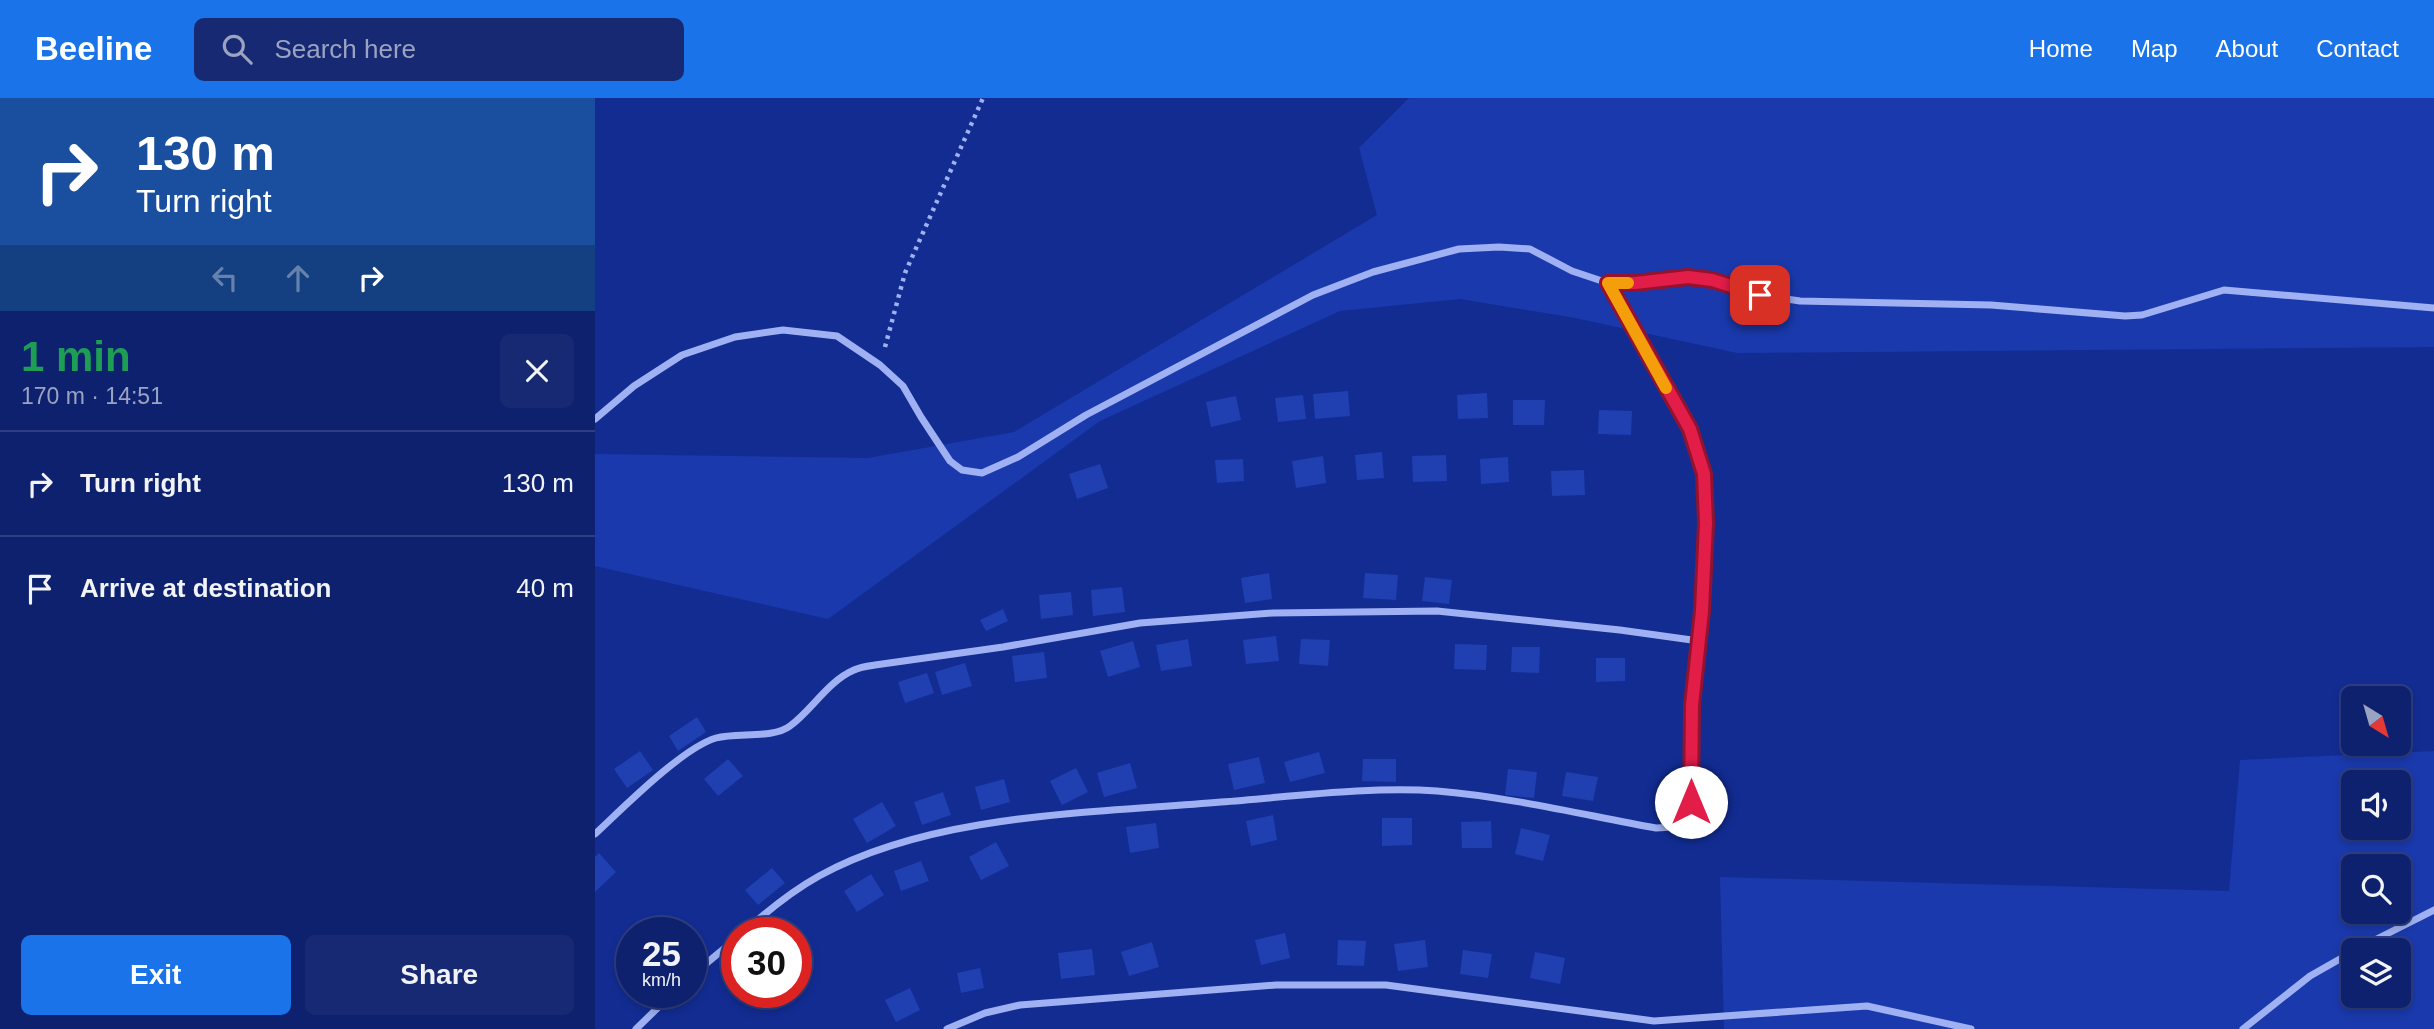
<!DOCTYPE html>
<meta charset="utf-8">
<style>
:root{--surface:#0e216e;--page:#172973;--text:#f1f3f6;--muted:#9ba3c2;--line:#2e3e81;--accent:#1a73e8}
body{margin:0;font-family:Arial,sans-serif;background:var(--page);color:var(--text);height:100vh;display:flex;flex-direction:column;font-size:26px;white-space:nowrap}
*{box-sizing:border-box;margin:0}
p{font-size:23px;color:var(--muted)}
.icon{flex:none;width:38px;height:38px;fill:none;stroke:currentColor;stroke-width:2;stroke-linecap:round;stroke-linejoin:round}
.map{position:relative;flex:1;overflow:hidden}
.drawer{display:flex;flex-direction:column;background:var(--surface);width:595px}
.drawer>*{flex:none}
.banner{background:#1a4fa0;color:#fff;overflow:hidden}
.needle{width:46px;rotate:143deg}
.controls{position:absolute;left:1746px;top:588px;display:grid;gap:14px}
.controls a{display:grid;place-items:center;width:70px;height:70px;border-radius:10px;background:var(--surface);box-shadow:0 4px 10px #0003,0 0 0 2px var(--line);font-size:35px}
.speed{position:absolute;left:21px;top:819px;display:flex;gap:14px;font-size:35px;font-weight:700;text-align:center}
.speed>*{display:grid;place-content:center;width:91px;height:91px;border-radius:50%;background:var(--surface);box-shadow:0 4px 10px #0003,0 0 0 2px var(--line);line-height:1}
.speed small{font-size:18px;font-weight:400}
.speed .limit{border:10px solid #d22;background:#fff;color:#111}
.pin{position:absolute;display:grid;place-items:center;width:60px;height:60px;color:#fff;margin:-30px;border-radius:14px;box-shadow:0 4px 10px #0006}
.me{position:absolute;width:77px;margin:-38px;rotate:0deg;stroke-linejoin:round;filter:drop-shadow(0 0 5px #0008)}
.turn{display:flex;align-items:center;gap:24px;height:147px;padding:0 21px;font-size:32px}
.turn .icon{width:91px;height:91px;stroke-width:2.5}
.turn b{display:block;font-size:49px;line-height:60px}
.lanes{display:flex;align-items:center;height:66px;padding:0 21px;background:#0003;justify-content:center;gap:35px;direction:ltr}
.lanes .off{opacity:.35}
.round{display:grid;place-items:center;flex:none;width:74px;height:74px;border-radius:10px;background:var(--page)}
.overview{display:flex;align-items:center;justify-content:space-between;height:119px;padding:0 21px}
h1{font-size:42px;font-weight:600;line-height:52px;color:#1e9e55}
.primary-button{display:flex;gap:14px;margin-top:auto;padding:14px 21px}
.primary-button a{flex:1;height:80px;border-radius:10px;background:var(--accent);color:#fff;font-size:28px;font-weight:600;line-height:80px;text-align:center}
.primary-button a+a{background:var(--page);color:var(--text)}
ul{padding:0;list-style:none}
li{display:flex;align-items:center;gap:21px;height:105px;padding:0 21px;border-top:2px solid var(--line)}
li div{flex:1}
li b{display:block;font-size:26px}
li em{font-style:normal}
header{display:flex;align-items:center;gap:42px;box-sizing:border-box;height:98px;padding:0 35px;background:var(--accent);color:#fff}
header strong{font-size:33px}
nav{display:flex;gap:38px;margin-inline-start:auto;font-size:24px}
.search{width:490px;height:63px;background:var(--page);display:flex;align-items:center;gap:18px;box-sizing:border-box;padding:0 24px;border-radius:10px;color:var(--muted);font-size:26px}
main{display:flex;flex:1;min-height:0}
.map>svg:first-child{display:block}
</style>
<header>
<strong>Beeline</strong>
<div class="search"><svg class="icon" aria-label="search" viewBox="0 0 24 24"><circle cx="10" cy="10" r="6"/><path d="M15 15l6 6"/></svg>Search here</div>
<nav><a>Home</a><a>Map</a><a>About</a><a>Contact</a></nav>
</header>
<main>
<section class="drawer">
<div class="banner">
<div class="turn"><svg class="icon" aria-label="right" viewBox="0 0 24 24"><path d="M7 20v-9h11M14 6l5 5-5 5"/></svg><div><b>130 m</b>Turn right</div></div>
<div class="lanes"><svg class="icon off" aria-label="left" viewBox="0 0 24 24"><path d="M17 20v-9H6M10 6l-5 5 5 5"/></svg><svg class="icon off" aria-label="ahead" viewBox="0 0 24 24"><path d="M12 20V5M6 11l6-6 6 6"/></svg><svg class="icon" aria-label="right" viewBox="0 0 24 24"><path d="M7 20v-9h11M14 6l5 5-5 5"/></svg></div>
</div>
<div class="overview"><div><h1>1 min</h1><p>170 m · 14:51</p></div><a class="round"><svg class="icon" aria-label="close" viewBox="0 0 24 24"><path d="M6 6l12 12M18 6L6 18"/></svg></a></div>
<ul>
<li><svg class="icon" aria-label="right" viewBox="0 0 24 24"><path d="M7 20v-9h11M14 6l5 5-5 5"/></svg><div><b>Turn right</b></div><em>130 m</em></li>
<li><svg class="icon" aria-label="arrive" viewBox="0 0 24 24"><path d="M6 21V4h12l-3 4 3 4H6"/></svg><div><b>Arrive at destination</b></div><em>40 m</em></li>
</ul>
<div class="primary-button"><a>Exit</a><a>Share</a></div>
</section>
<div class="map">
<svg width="1839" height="931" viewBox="0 0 1839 931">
<rect width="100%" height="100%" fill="#122c92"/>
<path fill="#1a39ac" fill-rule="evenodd" d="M814,0h1025v249l-697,6 -162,-35 -115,-19 -120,12 -240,110 -272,198 -233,-53v-112l273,4 146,-26 363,-217 -18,-67z
M1839,653v278h-710l-4,-152 509,14 11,-131zM1759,684h45v46h-45zM1759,768h45v46h-45zM1759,852h45v46h-45z"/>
<path fill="#203fb1" d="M753,293l2,25 -35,3 -2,-25z
M892,295l1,25 -30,1 -1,-24z
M708,297l3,24 -28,3 -3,-24z
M641,298l5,24 -30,7 -5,-25z
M918,302h32l-1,25h-31z
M1004,312l33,1 -1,24 -33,-1z
M787,354l2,26 -27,2 -2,-25z
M851,357l1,26 -34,1 -1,-26z
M728,358l3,27 -30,5 -4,-27z
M913,359l1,25 -28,2 -1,-25z
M648,361l1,22 -27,2 -2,-23z
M505,366l8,24 -31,11 -8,-25z
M989,372l1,25 -33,1 -1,-25z
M674,475l3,26 -27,4 -4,-25z
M770,475l33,2 -2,25 -33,-2z
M830,479l27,3 -3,24 -27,-3z
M527,489l3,25 -32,4 -2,-26z
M476,494l2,23 -32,4 -2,-24z
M408,511l5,12 -22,10 -6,-11z
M681,538l3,25 -33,3 -3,-24z
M593,541l4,27 -31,5 -5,-26z
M706,541l29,1 -2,26 -29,-2z
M538,543l7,26 -32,10 -8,-26z
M860,546l32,1 -1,25 -32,-1z
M917,549h28l-1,26 -28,-1z
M449,554l3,26 -32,4 -3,-26z
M1001,560h29v23l-29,1z
M370,565l7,23 -30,9 -7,-23z
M332,575l7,20 -29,10 -7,-21z
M102,619l9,15 -28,19 -9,-15z
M45,653l13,19 -26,18 -13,-19z
M724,654l6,21 -35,9 -6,-20z
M664,659l6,26 -31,7 -6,-26z
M133,661l15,17 -25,20 -14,-17z
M768,661h33v23l-34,-1z
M535,665l7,25 -33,9 -7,-24z
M481,670l12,24 -26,13 -12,-24z
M913,671l29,3 -3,26 -29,-3z
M971,674l32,5 -5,24 -31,-5z
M409,681l6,23 -29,8 -6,-23z
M348,694l8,23 -29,10 -8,-23z
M287,704l14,24 -29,17 -14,-24z
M678,717l4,25 -26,6 -5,-25z
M787,720h30v27l-30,1z
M896,723l1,27h-30l-1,-26z
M561,725l3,25 -29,5 -4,-26z
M926,730l29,7 -7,26 -28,-7z
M401,744l13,24 -28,14 -12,-23z
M4,755l17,19 -21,20v-35z
M326,763l8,20 -28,10 -7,-20z
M177,770l13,15 -27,22 -13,-15z
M276,776l13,21 -27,17 -13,-21z
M690,835l5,25 -29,7 -6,-25z
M743,842l28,1 -2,25 -27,-1z
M830,842l3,27 -30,4 -4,-27z
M557,844l7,25 -30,9 -8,-24z
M497,851l3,26 -34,4 -3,-26z
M868,852l29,4 -4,24 -28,-4z
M940,854l30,6 -5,26 -30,-6z
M385,870l4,20 -23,5 -4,-20z
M315,890l10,22 -24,12 -11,-22z"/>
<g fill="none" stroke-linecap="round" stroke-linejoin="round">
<path stroke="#9fb1f2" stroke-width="4.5" stroke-dasharray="3.5 5" stroke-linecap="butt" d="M290,249l20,-74 78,-175"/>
<path stroke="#9fb1f2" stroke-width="7" d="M0,321l39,-33 48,-31 53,-18 48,-7 54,6 43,29 23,21 18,31 29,44 12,9 20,3 36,-16 68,-42 227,-120 60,-23 86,-23 40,-2 31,2 42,22 36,12h27l53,-6 24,3 48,15 40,6 191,4 134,11 17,-1 82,-25 210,18
M0,736c27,-25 87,-86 121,-96 21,-6 57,1 74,-12 22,-16 38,-45 64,-56 6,-3 14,-4 21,-5l128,-18 137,-24 133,-10 164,-2 183,19 79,11
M148,835c23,-21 49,-42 76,-57 114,-63 275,-63 402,-74 68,-5 149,-16 216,-11 73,6 147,24 219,37l18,-1 12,-9 5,-16 1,-97 10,-94 4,-89 -2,-48 -14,-45 -82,-146
M1760,852l79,-40
M96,878l46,-38
M41,931l38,-37
M352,931l38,-16 35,-8 256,-20h110l268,36 213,-15 104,23
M1648,931l67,-53 44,-25"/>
</g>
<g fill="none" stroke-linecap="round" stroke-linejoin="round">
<defs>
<path id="route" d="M1096,704l1,-97 10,-94 4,-88 -2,-49 -14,-45 -82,-146h27l53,-6 24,3 48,15"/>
</defs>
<use href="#route" stroke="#92132f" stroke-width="18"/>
<use href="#route" stroke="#e11d48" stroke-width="12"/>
<path stroke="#f59e0b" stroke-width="12" d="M1033,185h-20l58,105"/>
</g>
</svg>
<div class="controls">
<a><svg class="needle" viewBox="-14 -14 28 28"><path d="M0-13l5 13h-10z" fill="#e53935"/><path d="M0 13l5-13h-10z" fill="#9ba3c2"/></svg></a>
<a><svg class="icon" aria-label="sound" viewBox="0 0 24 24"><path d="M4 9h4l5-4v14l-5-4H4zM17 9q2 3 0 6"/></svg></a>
<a><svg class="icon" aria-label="search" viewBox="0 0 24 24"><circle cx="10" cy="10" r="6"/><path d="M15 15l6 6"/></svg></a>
<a><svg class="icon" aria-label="layers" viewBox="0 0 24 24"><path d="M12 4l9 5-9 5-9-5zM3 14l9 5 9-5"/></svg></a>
</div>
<div class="speed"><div>25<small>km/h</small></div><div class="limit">30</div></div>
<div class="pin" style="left:1165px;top:197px;background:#d93025"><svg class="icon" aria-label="arrive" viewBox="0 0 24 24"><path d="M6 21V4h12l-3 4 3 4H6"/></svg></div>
<svg class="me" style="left:1096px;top:704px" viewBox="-20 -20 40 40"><circle r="19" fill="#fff"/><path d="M0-13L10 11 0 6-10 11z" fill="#e11d48"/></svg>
</div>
</main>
